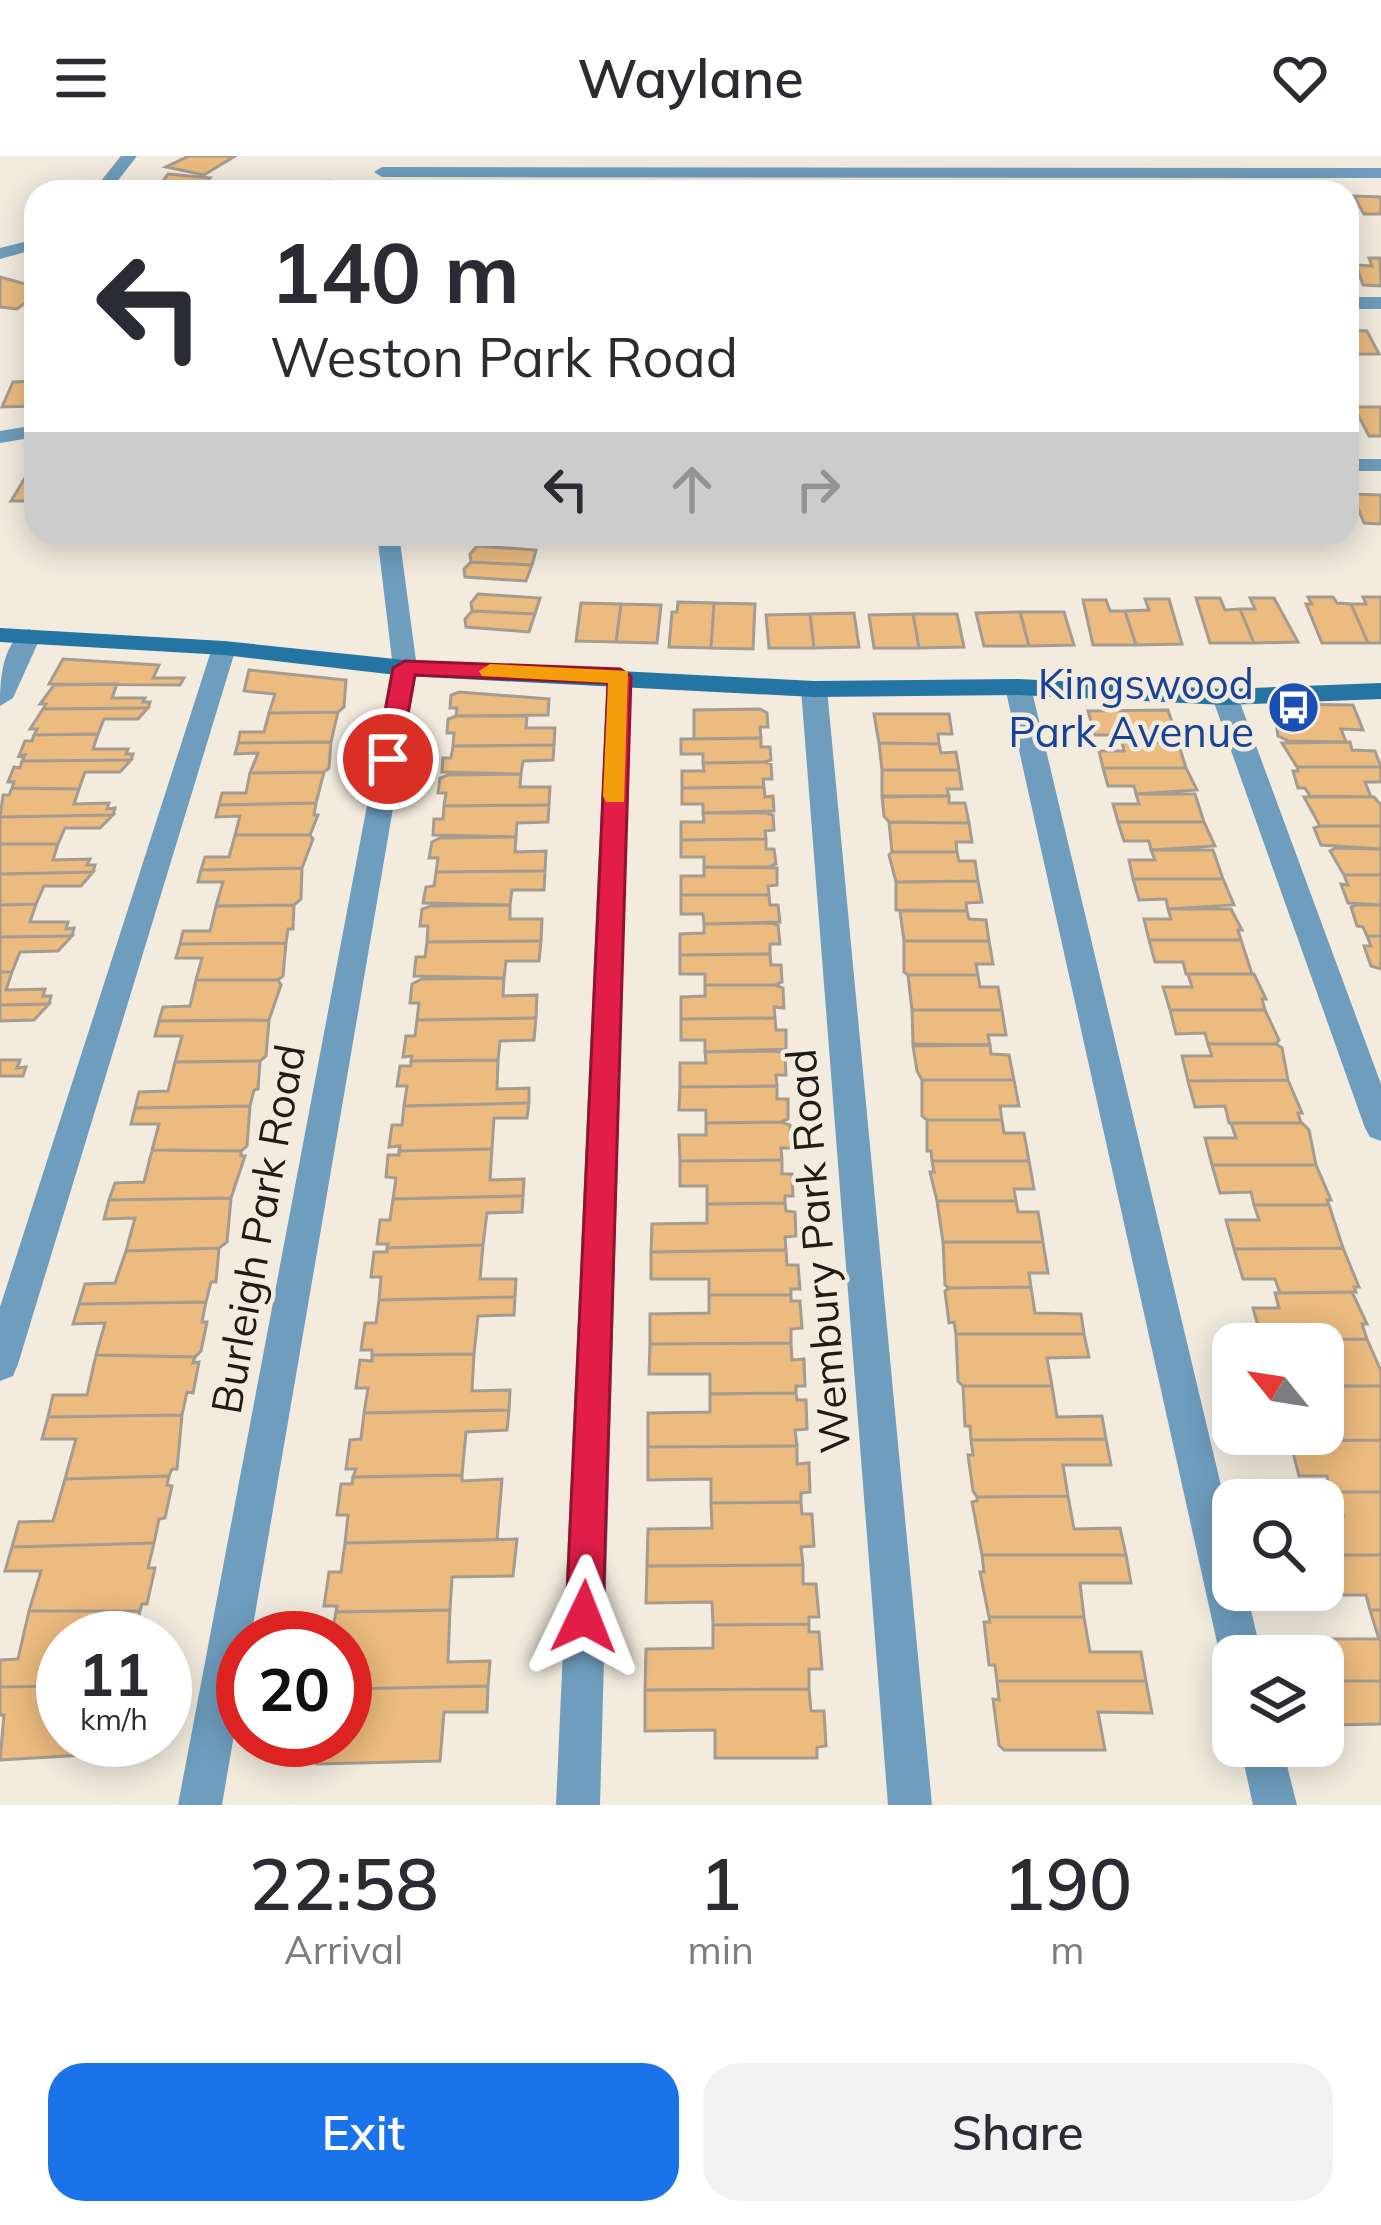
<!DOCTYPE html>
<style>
:root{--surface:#fff;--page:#f2f2f3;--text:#2b2b33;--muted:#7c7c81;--accent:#1a73e8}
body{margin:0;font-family:Mulish,sans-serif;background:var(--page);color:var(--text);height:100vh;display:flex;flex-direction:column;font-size:45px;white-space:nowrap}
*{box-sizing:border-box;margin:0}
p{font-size:39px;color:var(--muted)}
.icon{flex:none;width:66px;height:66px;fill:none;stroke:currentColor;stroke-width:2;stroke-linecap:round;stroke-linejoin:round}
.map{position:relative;height:1649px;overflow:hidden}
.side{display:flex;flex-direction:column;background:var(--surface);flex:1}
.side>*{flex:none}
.top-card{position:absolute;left:24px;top:24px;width:1335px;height:366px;border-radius:36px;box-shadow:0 6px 30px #0003;background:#fff;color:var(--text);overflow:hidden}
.needle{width:78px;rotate:300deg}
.tools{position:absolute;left:1212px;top:1167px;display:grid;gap:24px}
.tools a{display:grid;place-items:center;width:132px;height:132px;border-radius:24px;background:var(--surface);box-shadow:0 6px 30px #0003;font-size:60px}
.speed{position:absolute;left:36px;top:1455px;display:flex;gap:24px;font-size:60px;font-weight:700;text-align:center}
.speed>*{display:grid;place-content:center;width:156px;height:156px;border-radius:50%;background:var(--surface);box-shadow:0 6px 30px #0003;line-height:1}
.speed small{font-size:30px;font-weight:400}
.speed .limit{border:18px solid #d22;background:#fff;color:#111}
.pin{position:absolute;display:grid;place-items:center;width:102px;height:102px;color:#fff;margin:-51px;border:6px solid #fff;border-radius:50%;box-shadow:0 3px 12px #0007}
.me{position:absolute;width:132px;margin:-66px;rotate:2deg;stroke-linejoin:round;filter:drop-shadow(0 0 9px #0008)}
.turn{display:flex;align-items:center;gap:42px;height:252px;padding:0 48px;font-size:54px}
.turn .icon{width:156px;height:156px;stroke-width:2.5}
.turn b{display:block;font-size:84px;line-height:102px}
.lanes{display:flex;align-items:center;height:114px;padding:0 48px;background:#0003;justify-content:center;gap:60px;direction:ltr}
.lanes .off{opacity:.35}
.eta{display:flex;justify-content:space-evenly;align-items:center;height:204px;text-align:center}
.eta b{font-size:72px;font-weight:600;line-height:84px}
.cta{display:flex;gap:24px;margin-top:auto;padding:24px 48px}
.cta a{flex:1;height:138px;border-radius:36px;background:var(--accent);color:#fff;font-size:48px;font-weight:600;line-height:138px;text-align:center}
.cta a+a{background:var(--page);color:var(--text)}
header{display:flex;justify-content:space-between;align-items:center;height:156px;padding:0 48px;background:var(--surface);font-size:54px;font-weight:600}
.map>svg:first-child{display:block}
</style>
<header><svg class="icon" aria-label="menu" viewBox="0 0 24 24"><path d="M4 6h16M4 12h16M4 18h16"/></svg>Waylane<svg class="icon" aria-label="heart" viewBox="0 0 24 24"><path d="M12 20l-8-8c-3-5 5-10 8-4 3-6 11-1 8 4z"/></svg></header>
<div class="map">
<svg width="1381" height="1649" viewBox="0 0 1381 1649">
<rect width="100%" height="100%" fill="#f2ebde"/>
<path fill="#ebbb7f" stroke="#a59b90" stroke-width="3" d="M189,0h46l-31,19 -38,-8z
M168,18l42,4 -13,14h-42z
M330,25v11h-54v-7z
M1354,40l27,1v17h-17z
M1369,102h11l1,28 -18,-1 -7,-20 16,1z
M0,121l36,10v8l-19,14 -17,-2z
M1347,174l20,1 12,23h-32z
M36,225v25l-34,1 11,-25z
M1354,251h27v29h-12z
M31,312h5v33h-25z
M1352,338l29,1v29l-17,-1z
M477,390l59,4 -4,15 -61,-3 -1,-8z
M471,406l61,3 -6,16 -61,-4 -1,-8z
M478,438l62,4 -5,16 -63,-3 -1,-8z
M1308,441h25l4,6 14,1 17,39h-46l-16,-39h6z
M1363,441h18v46h-13l-17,-39h15z
M1196,442h24l5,12 15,-1 14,34h-44z
M1250,442h24l24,44 -44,1 -14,-34h15z
M1145,443h24l13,45 -46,1 -11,-34 24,-1z
M1083,444h23l4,11h15l11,34h-43z
M678,446l36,1 -3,45 -42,-1 3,-35h5z
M581,447l40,1 -5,38 -40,-1z
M714,447l41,1 -2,45 -42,-1z
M621,448l40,1 -4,38 -41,-1z
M472,455l63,3 -6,18 -63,-5 -1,-8z
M1020,456h44l10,33 -45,1z
M1020,456l9,34h-45l-8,-33z
M854,457l5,34 -45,1 -4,-34z
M810,458l4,34h-45l-3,-33z
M913,458h44l7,33 -45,1z
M913,458l6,34h-45l-5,-33z
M63,503l96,6 -6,13h31l-4,7 -131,-1z
M249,514l97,10 -2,27 -6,5 -69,1 6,-19 -31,-3z
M117,528l-5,14h33l-2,4h7l-2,6 -105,1 3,-5h-6l14,-19z
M459,536l90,7 -1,16 -92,1 1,-8h-7l1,-13z
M1273,548l80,1 10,25 -22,-1 5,13 -57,-1 -11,-5z
M148,552l-10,11h-34l-6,15 -64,1 3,-6h-7l13,-20z
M760,553l7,4 1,14h-8l1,11 -67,1v-29z
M1168,554l10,32h-56l-3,-7h-24l-7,-24z
M338,556l-7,30 -93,1 2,-11h24l5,-19z
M874,558h75l3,20h-14l1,10 -60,-1z
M456,560h71l-1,12h29l-1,17 -101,1 1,-13h-7l1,-14z
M98,578l-5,15h35l-2,5h7l-2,6 -109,1 3,-6 -6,1 6,-15h7l2,-6z
M761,582v9h9l1,13 -6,2 -62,1v-9h-22v-15z
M331,586l-2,26 -5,4 -74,1 8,-20 -23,1 3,-11z
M1122,586h56l8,26h-83l-4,-17h25z
M1350,586l2,8 23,1 6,16h-84l-15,-24z
M879,587l60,1 2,9 15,-1 3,18h-77z
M554,589l-1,15 -30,1 -2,13 -79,-2 1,-14h8l2,-12z
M131,604l-11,12h-35l-6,17 -67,-1 2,-6h-6l6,-15 6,1 2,-7z
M765,606l6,2 1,15h-9l1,8 -82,1v-17h22l-1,-8z
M1297,611h84v15h-16l6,15 -61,-1 -5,-8h-7l-5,-17h5z
M1103,612h83l11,22 -61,4 -2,-8h-26z
M882,614h77l3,19h-15l2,7h-67z
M324,616l-8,31 -97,2 3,-12h24l4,-20z
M521,618l-1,13h30l-1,18 -105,1 2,-13h-8l2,-15 8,-3z
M764,631l1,10 8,-1 1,15 -71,2v-9h-21v-16z
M12,632l67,1 -5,15 35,-1 -2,6 8,-1 -2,7 -113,2 3,-22h6z
M1136,638h59l9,28h-86l-5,-18h26z
M949,640v7h16l4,20 -80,-1 -5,-6 -2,-19z
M1304,641h70l7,8v21h-61z
M316,647l-2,12h4l-8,20h-75l5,-19 -24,1 3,-12z
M549,649l-1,17 -31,1 -1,14 -83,-2 1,-16h9l1,-13z
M703,657h63l7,2 1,15 -9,1 1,8 -85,1v-18h23z
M113,659l-13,13h-35l-7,16h-58v-27z
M889,666l80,1 3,19h-16l1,10h-65z
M1118,666h86l11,24 -64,4 -2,-9h-25z
M1320,670h61v23l-60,-4 -7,-17z
M235,679h75l3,4 -11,29 -101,2 4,-13h24z
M516,681l-1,15 31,-1 -1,20 -109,1 2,-14h-9l3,-16 8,-4z
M766,683v10h8l2,15 -7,3h-65v-10h-23v-17z
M0,688h58l-5,16 37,-1 -3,6h8l-2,7 -93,2z
M1336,692l45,1v26h-37l-14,-24z
M1151,694h62l10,29h-90l-4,-19h26z
M892,696h65l2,9h16l3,20 -82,1 -7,-27z
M704,711l73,1v17l-9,1 1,9h-88v-19h23z
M302,712l-1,31 -7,6 -78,1 7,-24h-25l3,-12z
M545,715l-1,19h-32l-2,15 -87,-2 3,-16 8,-1 2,-14z
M93,716l-12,14h-37l-8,18 -36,1v-31z
M1344,719h37v30l-33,-2 -7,-19 7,1z
M1133,723h90l11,26 -66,4 -2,-10 -27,1z
M978,725l4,21 -16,1 1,8 -71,-1v-28z
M681,739h88l1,10h8l2,17 -76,2 -1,-10h-22z
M36,748l-6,18h38l-2,7 8,-1 -2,8 -72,1v-32z
M294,749l-1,24h-5l-2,14 -106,1 3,-13h27l6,-25z
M510,749v14h32l-1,22 -114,1 1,-16h-8l2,-17 9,-3z
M1356,749h25v31h-14l-4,-9 -6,-1 -6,-19z
M1168,753h63l11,21h-4l3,10h-92l-5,-21h27z
M900,755h67l2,8 17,1 3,21h-85z
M771,767l7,2 2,19h-10v10l-90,1v-21l24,-1v-9z
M72,780l-14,15 -38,1 -8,20h-12v-35z
M1367,780h14v33l-10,-3 -7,-20h7z
M1149,784h92l11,34h-66l-3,-12h-28z
M541,785l-2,20h-33l-2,17 -90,-2 2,-19h9l2,-15z
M904,785h85l4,23h-17l2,11h-70l-4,-3z
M286,787l-3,33 -5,4h-82l6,-22h-26l4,-14z
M770,798l1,11h10l1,17 -7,3h-70v-11h-25v-19z
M0,816h12l-6,18 39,-1 -2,7h8l-2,8 -49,1z
M1188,818h66l12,25h-4l3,11h-95l-7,-23h29z
M908,819h70l2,12h18l4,23h-90z
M504,822l-1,18 34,-1 -1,23 -119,2 2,-17h-9l2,-19 10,-5z
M196,824h82l3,5 -12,35 -110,1 4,-14 27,-1z
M705,829h70l8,3 1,20 -10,-1 1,11 -94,1v-22l24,-1z
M49,848l-15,16 -34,1v-16z
M912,854h90l4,25h-18l2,10 -77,-1z
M1170,854h95l14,30 -3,4h-68l-3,-11 -29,1z
M536,862l-2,22 -34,1 -2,19 -87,1 1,-5 -9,1 3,-21h9l2,-16z
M775,862l1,12h10v19l-81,3v-12h-24v-21z
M269,864l-3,36 -6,5 -85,1 7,-26h-27l4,-15z
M1208,888h68l6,4 6,32 -100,1 -6,-25h30z
M990,889l1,9 18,1 5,25h-92l-5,-9 -4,-25z
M777,895l8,3 1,21h-10l1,11 -97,1v-24h26l-1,-11z
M0,904h20l-3,8 9,-1 -3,9h-23z
M498,904l-1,29 32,-1v15l-125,3 3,-20h-10l3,-20h11v-5z
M260,905l-2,28 -4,1 -4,16 -115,2 4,-16 29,-1 7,-29z
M922,924h92l5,26h-19l2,14h-75l-5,-4z
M1288,924l14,33h-4l3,10h-72l-4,-17 -30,1 -7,-26z
M777,930v13h11v20l-7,3 -75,1v-13h-27l1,-23z
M529,947l-2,15h-33l-2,31 -93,2 1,-5 -11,1 3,-22h10l2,-19z
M250,950l-3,40 -6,5 -89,-1 7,-26h-28l4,-16z
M927,964h75l2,13h20l5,28h-97l-1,-10h-4z
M781,966l9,3 1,23h-10l1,12 -102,1 -1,-26h27v-12z
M1231,967h71l7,7 7,35h-104l-7,-27h31z
M492,993l-2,31 34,-1 -1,17 -130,3 3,-21 -10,-1 2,-22h11v-4z
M152,994l89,1v5h4l-14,42 -122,2 6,-17 29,-1z
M782,1004v14h10l1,22h-8v7l-78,1v-18h-27v-25z
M932,1005h97l5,28h-20l2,12h-79l-7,-29h4z
M1212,1009h104l15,35h-4l2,5h-75l-3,-13 -31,1z
M523,1040l-1,16 -35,1 -4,32 -96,3 1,-4h-11l3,-24h10l3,-21z
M231,1042l-4,44 -8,6 -93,3 9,-33 -31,1 5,-19z
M937,1045h79l2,11h20l5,30h-100z
M785,1047l1,8 9,1 1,24 -11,1 1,13 -135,2 1,-28 55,-1v-19z
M1254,1049h75l14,43 -109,1 -8,-29h33z
M943,1086h100l5,31h-19l2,14 -82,1 -4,-3z
M483,1089l-3,34h36l-1,18 -136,3 2,-23h-10l3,-25h13v-4z
M219,1092l-3,34h-5l-5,20 -127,2 6,-20 30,-1 11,-32z
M1343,1092l16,39h-5l2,5 -76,1 -5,-14h-32l-9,-30z
M786,1094l1,15h11l2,24h-9v6h-82v-16h-58v-27z
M1031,1131l4,26 46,1 3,20h-128l-2,-12 -5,1 -4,-32 4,-3z
M1352,1136l15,32h-5l5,15 -105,1 -9,-32h26l-4,-15z
M709,1139h82v6h9l2,27 -11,1v14l-141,1v-30l59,-1z
M515,1141l-1,18 -36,1 -4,38 -102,1v-5h-11l4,-27h11l3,-23z
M206,1146l-4,20h5l-6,29 -6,6 -99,-2 9,-32 -32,1 6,-20z
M956,1178h128l5,23 -42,1 5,28h-89l-5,-5z
M1367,1183l14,32v15h-58v-42h-60l-1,-4z
M791,1187l1,17 12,-1 1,27h-9v7l-86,1v-20h-61l1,-30z
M474,1198l-2,37 38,-1 -1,20 -145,3 4,-25h-12l4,-28 12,1v-6z
M96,1199l99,2 -2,6 6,-1 -6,31 -6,-1 -5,23 -134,2 5,-22h34z
M963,1230h89l5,31 45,-1 4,23 -135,1 -1,-14h-5z
M1323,1230h58v54l-91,1 -2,-7h35z
M796,1237l1,7h9l1,29 -12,1 2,16 -149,1v-34l62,-1v-18z
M509,1254l-2,20 -41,2 -4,43 -109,2 3,-8h-10l4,-29 11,-1 3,-26z
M182,1259l-5,54h-5l-3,7 -104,3 11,-40h-34l6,-22z
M1106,1283l5,26h-48l5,31 -91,1 -4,-6 -5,-36h5l-2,-15z
M1381,1284v52h-50l-4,-16h-28l-9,-35z
M797,1290v18l12,-1 1,29 -9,1v9l-90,1v-24l-63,1v-33z
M462,1319v6l40,-2 -5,61 -152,3 3,-28h-11l4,-31h11l1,-7z
M169,1320l-2,9 5,1 -7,32 -6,1 -5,24 -142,4 7,-25 34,-1 12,-42z
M1337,1336h44v63h-55l-3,-39h20z
M1068,1340l6,33 46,-1 6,27h-144l-10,-53 5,-1v-4z
M801,1346l1,12h10l2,32 -13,1 2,18 -156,1 1,-37 64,-1 -1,-25z
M517,1383l-4,37 -61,1 -2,33 -114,2 1,-6h-13l5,-34h12l4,-29z
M154,1387l-6,25h7l-8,36h-5l-2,7h-111l12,-40h-36l7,-24z
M982,1399h144l5,28h-51l4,34h-95l-9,-45h4z
M1326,1399h55v55h-11l-4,-15h-29z
M803,1409v19h13l3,33h-10v7l-96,1 -1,-23 -66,1 1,-37z
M450,1454l-2,52 42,-1 -2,25 -143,3v-51h-24l2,-14 11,-1 2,-11z
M1370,1454h11v71h-58v-25h-9l-4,-17h69z
M29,1455h111l-2,8h6l-4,19h-77v48l-63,1v-27l18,-1z
M989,1461h95l6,35h51l5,29h-149l-2,-16h-6l-5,-43h6z
M809,1468v8h10l3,37h-13v20l-164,1 1,-41 67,-1v-23z
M997,1525h149l6,32 -54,-1 7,38h-101l-5,-5 -6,-46 6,1z
M1323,1525h58v43l-49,1z
M63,1530v54h56l-2,13 -117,7 4,-45h-4v-28z
M488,1530l-1,26h-43l-4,49 -123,3v-4l-12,1 3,-21h37v-51z
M809,1533l2,22h13l2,35 -9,1v11h-102v-28l-70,1v-41z"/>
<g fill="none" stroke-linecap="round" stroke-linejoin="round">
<path fill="#6e9dbd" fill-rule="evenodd" d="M224,485l12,7 -218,716 -5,12 -13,5v-74l212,-659z
M619,512l12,8 -31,1129h-44l51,-1129z
M1018,523l13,8 202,849v54h13l16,66h-29v17l-7,-2 -6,-15 -215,-969z
M1240,1590h42l15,59h-44z"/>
<path fill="#6e9dbd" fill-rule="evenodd" d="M121,0h16l-28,36h-17z
M1381,12v10l-999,-1 -8,-5 8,-5z
M36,83v10l-36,10v-11z
M1347,141h34v12h-34z
M36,269v12l-36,6v-12z
M1347,303h34v12h-34z
M377,378h22l18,134 -166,970h-8v44l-21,123h-44l215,-1137z
M29,473l12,7 -28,62 -13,8c0,-26 2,-66 29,-77z
M814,525l13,8 105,1116h-44l-87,-1116z
M1225,533l13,8 143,387v57l-11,-4 -5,-9 -153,-431z"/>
<path fill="#2475a4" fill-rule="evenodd" d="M0,472l224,13 181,19 409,21 204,-2 207,10 156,-6v16l-156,6 -207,-10 -204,2 -409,-21 -181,-21 -224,-13z"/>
</g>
<path fill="#e11d48" stroke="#92132f" stroke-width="3" d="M405,505l215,8 11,7 -28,941 -6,13 -13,5 -13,-5 -5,-13 42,-934 -193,-8 -15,84 -12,8 -12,-8 17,-91z"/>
<path fill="#f59e0b" d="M490,508l138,7 -4,131h-18l-3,-6 5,-113 -126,-7 -3,-5z"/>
<defs>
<symbol id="bus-disc" viewBox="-11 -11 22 22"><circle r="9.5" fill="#1a4fb4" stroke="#f2ebde"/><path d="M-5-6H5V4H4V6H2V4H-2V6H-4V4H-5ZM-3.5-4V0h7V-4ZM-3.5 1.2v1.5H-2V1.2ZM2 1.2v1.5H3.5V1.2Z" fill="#fff"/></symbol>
</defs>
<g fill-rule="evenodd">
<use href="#bus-disc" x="1264" y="522" width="59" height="59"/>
</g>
<g text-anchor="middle" stroke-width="9" stroke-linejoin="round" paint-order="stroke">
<g font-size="42" fill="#164399" stroke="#f2ebde" text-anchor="end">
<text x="1254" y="543">Kingswood<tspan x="1254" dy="48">Park Avenue</tspan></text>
</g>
<g font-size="42" fill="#1e1c17" stroke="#f2ebde">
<text transform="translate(258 1073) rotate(-80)" y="15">Burleigh Park Road</text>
<text transform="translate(818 1095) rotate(-95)" y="15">Wembury Park Road</text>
</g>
</g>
</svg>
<div class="tools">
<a><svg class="needle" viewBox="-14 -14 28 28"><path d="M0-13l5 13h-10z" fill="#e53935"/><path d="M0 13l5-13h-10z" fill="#7c7c81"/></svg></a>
<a><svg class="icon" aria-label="search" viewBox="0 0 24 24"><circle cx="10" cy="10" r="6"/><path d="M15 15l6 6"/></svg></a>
<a><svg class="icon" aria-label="layers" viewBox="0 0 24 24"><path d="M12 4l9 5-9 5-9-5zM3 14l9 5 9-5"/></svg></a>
</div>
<div class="speed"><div>11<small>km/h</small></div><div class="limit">20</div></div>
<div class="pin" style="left:388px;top:603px;background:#d93025"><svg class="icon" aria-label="arrive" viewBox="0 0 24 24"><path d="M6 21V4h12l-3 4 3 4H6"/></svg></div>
<svg class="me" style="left:584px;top:1461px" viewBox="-20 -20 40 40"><path d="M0-17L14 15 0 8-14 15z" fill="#e11d48" stroke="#fff" stroke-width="4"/></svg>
<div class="top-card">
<div class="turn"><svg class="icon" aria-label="left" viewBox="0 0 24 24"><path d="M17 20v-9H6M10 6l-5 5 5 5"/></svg><div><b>140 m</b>Weston Park Road</div></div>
<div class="lanes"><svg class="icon" aria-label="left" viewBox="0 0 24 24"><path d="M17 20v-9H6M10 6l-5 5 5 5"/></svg><svg class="icon off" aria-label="ahead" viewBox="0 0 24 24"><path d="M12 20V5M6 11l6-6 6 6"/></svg><svg class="icon off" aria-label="right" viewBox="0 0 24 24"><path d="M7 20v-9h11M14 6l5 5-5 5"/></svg></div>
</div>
</div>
<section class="side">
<div class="eta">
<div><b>22:58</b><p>Arrival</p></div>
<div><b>1</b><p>min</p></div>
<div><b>190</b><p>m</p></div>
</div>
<div class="cta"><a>Exit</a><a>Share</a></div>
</section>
